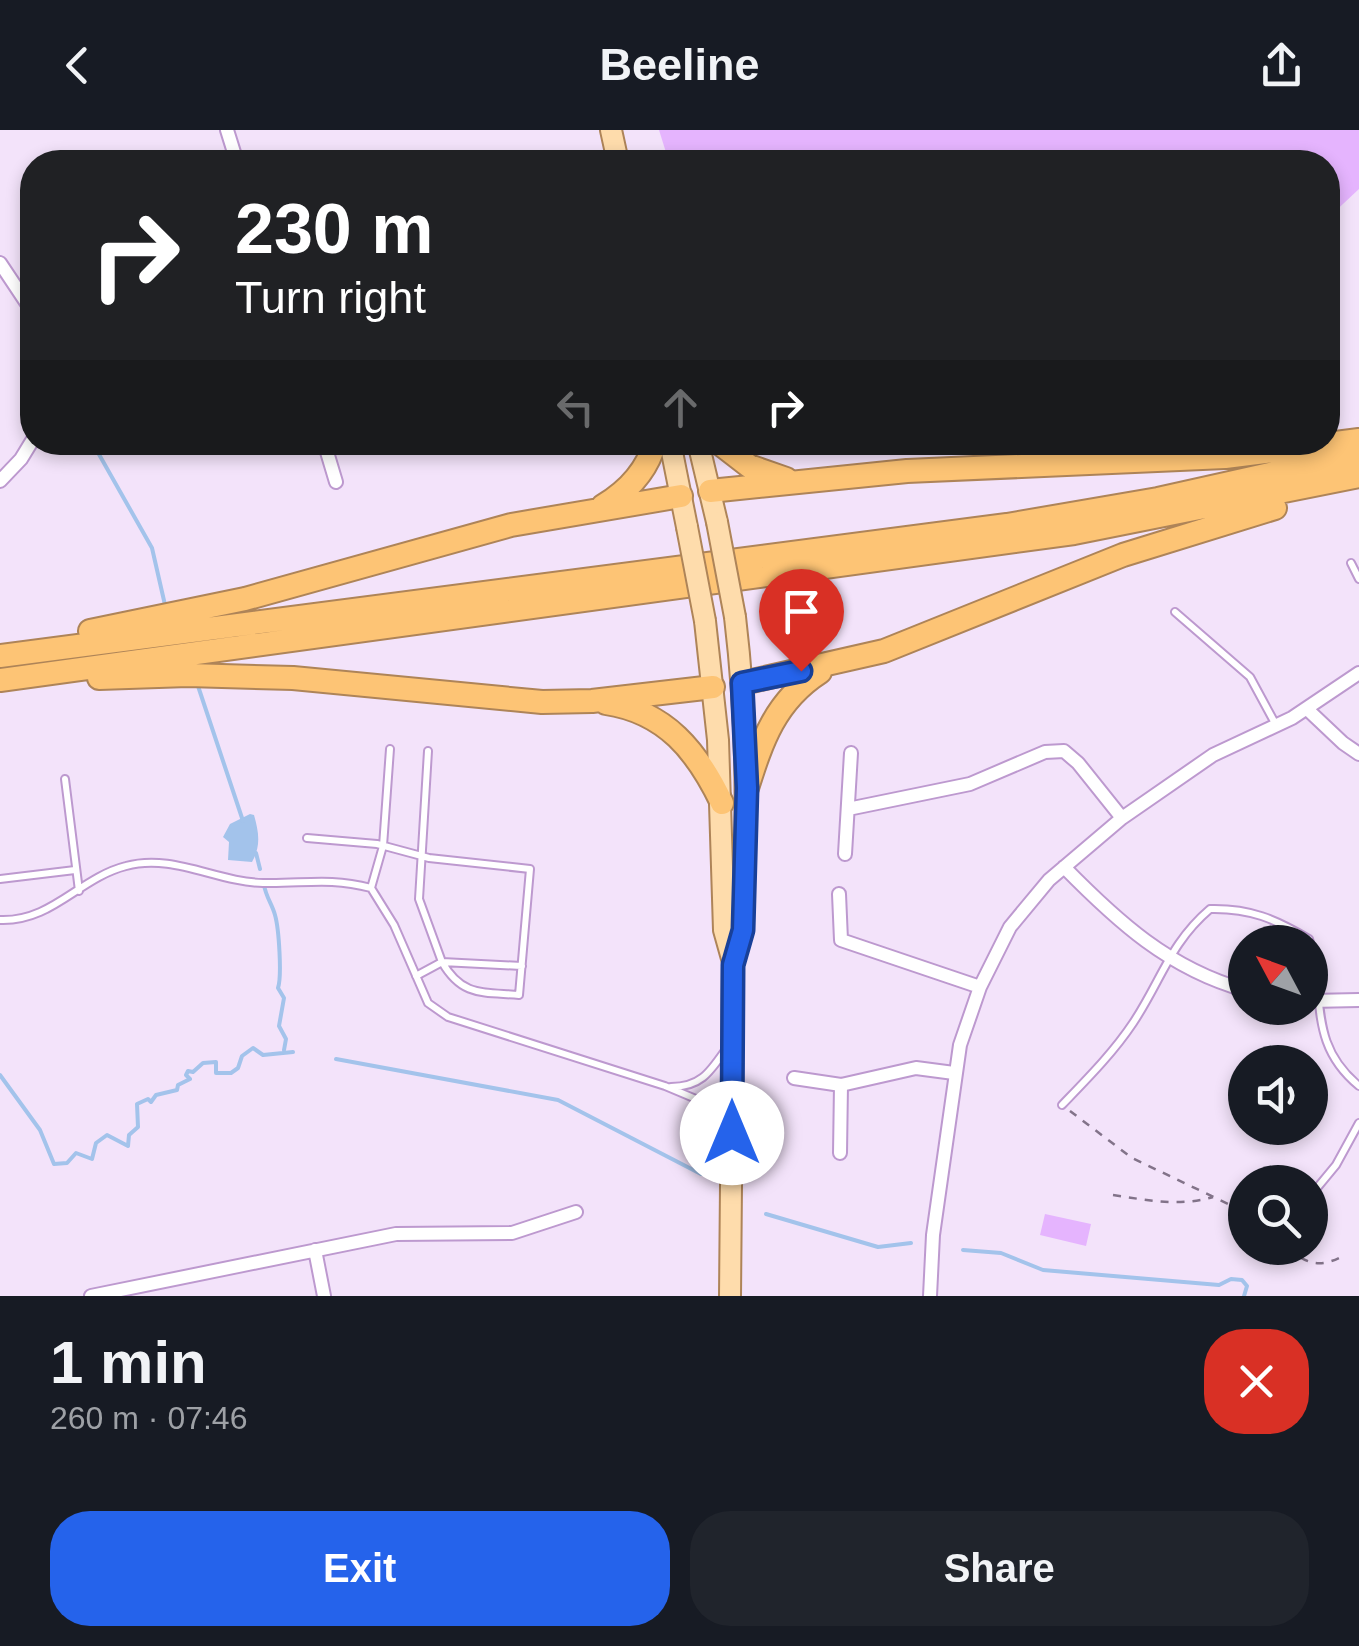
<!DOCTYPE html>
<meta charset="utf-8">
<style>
:root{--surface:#171b24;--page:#20242c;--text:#f1f3f6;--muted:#9ea1a6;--accent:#2563eb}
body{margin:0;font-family:Helvetica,sans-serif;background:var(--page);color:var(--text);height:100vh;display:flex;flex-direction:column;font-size:38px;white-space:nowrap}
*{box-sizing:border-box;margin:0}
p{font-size:32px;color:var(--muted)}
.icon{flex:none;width:55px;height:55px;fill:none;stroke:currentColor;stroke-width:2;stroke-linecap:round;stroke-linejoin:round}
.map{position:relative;height:1166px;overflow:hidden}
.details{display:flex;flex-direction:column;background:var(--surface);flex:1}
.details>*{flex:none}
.banner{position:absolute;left:20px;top:20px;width:1320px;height:305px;border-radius:40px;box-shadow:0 5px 15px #0003;background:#202124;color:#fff;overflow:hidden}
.needle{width:65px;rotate:311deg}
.controls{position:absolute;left:1228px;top:795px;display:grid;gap:20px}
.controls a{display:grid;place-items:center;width:100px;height:100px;border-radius:50%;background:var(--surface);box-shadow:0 5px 15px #0003;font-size:50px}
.pin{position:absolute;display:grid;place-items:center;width:85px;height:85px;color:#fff;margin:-102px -42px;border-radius:50% 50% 50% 0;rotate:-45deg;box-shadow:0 0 10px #0007}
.pin .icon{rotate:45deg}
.me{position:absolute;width:110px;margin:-55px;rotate:0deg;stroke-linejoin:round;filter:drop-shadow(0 0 8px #0008)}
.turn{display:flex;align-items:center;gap:35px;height:210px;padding:0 50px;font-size:45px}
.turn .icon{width:130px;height:130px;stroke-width:2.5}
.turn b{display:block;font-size:70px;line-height:85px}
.lanes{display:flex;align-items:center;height:95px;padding:0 50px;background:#0003;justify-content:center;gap:50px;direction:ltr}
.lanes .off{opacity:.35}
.round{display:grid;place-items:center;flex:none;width:105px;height:105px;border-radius:40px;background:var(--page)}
.head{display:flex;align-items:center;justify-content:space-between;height:170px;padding:0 50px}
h1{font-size:60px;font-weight:700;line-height:75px}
.button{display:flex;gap:20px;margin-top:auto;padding:20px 50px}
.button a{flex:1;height:115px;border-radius:40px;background:var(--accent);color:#fff;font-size:40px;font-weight:700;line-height:115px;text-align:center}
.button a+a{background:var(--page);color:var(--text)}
header{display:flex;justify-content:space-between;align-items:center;height:130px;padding:0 50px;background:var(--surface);font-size:45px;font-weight:700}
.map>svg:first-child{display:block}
</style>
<header><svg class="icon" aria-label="back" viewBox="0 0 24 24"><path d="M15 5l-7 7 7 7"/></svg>Beeline<svg class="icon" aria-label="share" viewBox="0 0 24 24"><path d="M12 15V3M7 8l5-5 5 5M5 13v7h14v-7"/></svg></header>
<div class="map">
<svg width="1359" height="1166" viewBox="0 0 1359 1166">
<rect width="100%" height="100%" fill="#f3e3fa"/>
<path fill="#e5b4fe" d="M659,0h700v59l-31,29v-56h-659z
M1045,1084l46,10 -5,22 -46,-11z"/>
<path fill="#a3c3eb" d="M250,684l4,1c5,18 7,31 -2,47l-24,-2 1,-18 -6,-5 7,-13z"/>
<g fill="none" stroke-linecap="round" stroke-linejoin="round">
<path stroke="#a3c3eb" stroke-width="4" d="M92,312l60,106 13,57
M197,553l46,138
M256,723l4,16
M264,755c2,12 8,19 11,30 4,14 7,61 3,73l6,10 -5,28 7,13 -2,11
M336,929l222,41 143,74
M0,945l40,55 14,34 13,-1 9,-10 16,6 4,-16 11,-8 21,11 1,-11 9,-8 -1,-23 11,-5 3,3 5,-7 21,-5 1,-5 12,-6 -4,-4 2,-4 5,1 10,-9 13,-1v11h15l7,-5 4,-12 11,-8 10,7 30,-3
M766,1084l112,33 33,-4
M963,1120l38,3 42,17 176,15 12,-6 11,1 5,6 -3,10"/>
<defs>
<path id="service" d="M1351,433l8,16
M1175,482l75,65 26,48
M428,621l-9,148 23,63 80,4
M65,649l14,112
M307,708l70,6 52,14 101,11 -11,126c-36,-3 -57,2 -77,-33l-26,14
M0,749l75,-9
M371,758l12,-42 7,-97
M0,790c52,2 79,-42 126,-54 46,-13 91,16 137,17 41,1 65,-6 108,5l23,37 34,78 20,14 217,69 31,13 30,27
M671,957c30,0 39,-15 55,-38
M1062,975c25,-26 51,-52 71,-82 28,-42 37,-80 77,-114 40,-1 65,10 99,30 17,58 -2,104 50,147
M1312,1064l24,-29 23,-42"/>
<path id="minor" d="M227,0l10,32
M0,133l32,48
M324,312l12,40
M0,351l21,-22 11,-18
M1307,579l36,34 16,11
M848,679l122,-25 75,-32 19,-1 14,12 44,55
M845,724l6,-101
M1064,737c53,54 105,102 181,123
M839,764l2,46 139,47
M1310,871l49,-1
M794,948l47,7 75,-17 38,5
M840,1023l1,-68
M315,1120l9,46
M91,1166l305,-62 116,-1 64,-21
M930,1166l3,-61 27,-190 20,-58 30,-60 39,-47 73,-62 91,-63 79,-37 67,-45"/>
<path id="primary" d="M611,0l7,32
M670,312l17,85
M698,312l19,80
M705,491l13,119 6,190 9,32
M730,1166l3,-331c11,-41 11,-81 12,-123 2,-76 -1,-150 -10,-225"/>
<path id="motorway" d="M718,312l31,24 37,13
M710,361l197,-20 318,-14 134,-17
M603,376c25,-15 44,-35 52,-64
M90,501l155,-32 266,-74 170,-29
M0,526l1007,-131 151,-26 201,-45
M99,548l89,-3 105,3 249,24 50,-1 121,-14
M0,550l1074,-147 285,-57
M743,553l141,-32 239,-96 152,-47
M606,573c60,9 91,48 116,100
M747,658c15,-47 28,-87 73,-116"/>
</defs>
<use href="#service" stroke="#bd99cf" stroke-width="10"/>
<use href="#minor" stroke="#bd99cf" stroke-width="16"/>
<use href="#primary" stroke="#ae8458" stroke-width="24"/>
<use href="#motorway" stroke="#ae8458" stroke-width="26"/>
<path stroke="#827389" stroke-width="2.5" stroke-dasharray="8 8" stroke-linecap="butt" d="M1070,981l62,47 113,54
M1113,1065c34,5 66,12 100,2
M1288,1118c17,15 30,20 51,10"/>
<use href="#service" stroke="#fff" stroke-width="6"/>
<use href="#minor" stroke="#fff" stroke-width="12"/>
<use href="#primary" stroke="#fedcac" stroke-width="20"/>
<use href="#motorway" stroke="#fdc475" stroke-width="22"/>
<defs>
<path id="primary-bridge" d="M717,392l18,95
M687,397l18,94"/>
</defs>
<use href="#primary-bridge" stroke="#ae8458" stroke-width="24" stroke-linecap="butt"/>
<use href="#primary-bridge" stroke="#fedcac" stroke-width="20"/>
</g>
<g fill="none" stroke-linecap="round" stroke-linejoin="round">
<defs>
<path id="route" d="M732,1003l1,-168 10,-35 4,-142 -5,-105 59,-12"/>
</defs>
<use href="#route" stroke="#184099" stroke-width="25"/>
<use href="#route" stroke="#2563eb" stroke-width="18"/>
</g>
</svg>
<div class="controls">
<a><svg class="needle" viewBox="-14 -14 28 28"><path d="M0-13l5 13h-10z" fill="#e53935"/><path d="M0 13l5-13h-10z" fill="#9ea1a6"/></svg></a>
<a><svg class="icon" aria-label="sound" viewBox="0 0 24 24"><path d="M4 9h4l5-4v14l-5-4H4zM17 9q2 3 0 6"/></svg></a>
<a><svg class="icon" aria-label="search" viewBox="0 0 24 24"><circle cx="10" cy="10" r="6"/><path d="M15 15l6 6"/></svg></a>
</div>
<div class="pin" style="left:801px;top:541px;background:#d93025"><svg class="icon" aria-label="arrive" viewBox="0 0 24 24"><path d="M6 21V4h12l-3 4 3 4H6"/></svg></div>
<svg class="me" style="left:732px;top:1003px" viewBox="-20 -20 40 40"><circle r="19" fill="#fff"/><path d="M0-13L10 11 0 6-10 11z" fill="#2563eb"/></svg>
<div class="banner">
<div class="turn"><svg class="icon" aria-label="right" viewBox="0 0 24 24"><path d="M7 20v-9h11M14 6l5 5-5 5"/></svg><div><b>230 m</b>Turn right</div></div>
<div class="lanes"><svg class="icon off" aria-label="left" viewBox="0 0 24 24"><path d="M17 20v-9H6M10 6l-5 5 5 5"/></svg><svg class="icon off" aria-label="ahead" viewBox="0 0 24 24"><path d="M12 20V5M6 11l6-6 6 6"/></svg><svg class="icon" aria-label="right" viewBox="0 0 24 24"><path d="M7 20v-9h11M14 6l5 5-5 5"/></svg></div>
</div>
</div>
<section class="details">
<div class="head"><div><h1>1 min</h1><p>260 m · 07:46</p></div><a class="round" style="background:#d93025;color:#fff"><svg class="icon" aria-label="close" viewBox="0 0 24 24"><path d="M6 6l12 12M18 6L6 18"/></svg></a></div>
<div class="button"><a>Exit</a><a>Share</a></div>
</section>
